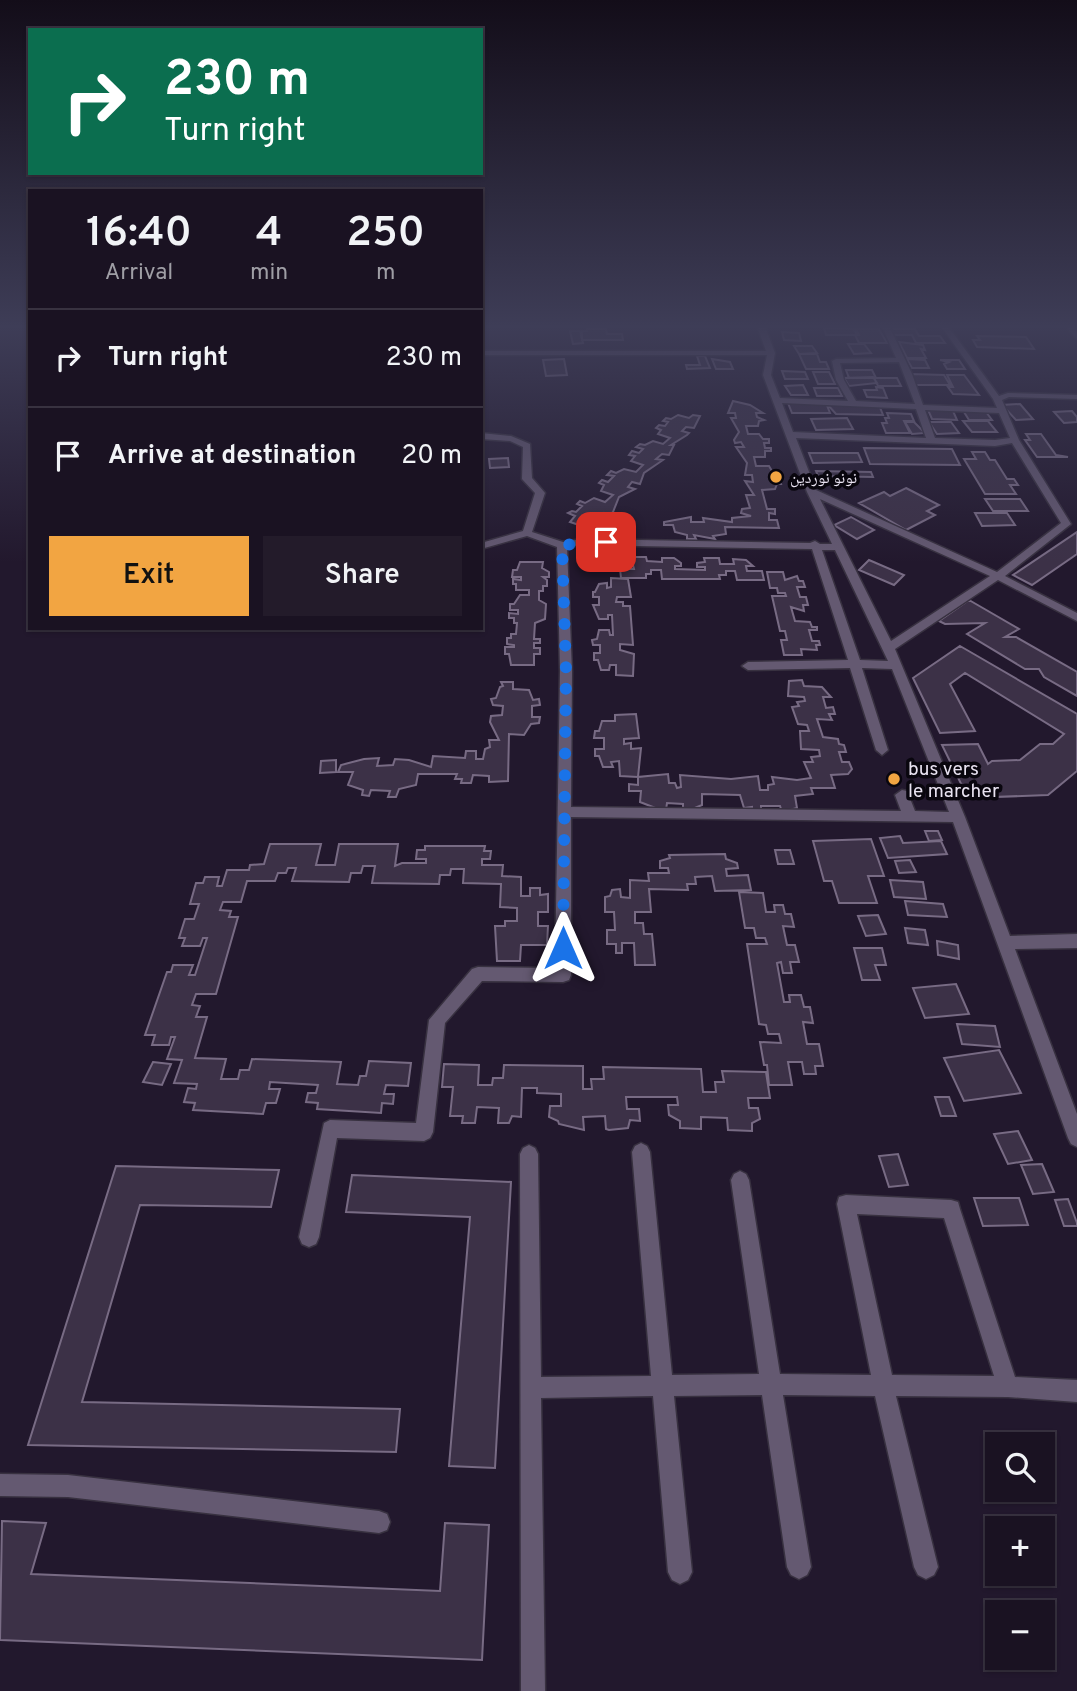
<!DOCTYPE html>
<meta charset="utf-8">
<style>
:root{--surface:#1a1222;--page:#231b2a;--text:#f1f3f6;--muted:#9f9ea5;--line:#383240;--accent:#f2a542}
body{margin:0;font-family:Overpass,"Noto Naskh Arabic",sans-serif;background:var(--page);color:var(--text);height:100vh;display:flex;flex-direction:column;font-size:26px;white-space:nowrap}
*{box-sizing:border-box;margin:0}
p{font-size:23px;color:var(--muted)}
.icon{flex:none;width:38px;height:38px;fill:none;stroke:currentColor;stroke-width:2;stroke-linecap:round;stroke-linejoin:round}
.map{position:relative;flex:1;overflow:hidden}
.details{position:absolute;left:28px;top:189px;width:455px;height:441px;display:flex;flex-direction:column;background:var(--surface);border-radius:0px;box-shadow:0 2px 5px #0004,0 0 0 2px var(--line)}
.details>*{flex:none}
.hud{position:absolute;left:28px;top:28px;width:455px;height:147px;border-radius:0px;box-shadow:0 2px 5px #0004,0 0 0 2px var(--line);background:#0b6e4f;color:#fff;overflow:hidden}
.buttons{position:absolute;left:985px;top:1432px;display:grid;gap:14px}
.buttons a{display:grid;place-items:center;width:70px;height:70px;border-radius:0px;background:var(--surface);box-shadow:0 2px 5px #0004,0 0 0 2px var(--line);font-size:35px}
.pin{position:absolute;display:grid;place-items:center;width:60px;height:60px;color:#fff;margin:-30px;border-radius:14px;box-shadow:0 4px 10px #0006}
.me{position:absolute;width:77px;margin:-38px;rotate:0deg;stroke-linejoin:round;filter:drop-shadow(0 0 5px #0008)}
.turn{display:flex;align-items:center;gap:24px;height:147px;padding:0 21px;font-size:32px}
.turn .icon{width:91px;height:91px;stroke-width:2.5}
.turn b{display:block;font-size:49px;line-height:60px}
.eta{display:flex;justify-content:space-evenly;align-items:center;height:119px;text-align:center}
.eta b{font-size:42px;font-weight:600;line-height:49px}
.button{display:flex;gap:14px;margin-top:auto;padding:14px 21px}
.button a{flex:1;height:80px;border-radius:0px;background:var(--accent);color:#111;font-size:28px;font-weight:600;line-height:80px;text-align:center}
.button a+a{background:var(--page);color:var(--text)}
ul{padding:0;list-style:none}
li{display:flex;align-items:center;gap:21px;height:98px;padding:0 21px;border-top:2px solid var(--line)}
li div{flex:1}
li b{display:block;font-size:26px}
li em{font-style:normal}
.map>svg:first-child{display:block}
</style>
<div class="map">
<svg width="1077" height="1691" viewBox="0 0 1077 1691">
<rect width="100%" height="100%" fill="#22182d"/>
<path fill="#3c3147" stroke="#786b84" stroke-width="2" d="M824,328l30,1 3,6h-31z
M587,329h19l1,5h15l1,6h-41v-9h5z
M856,329h23l8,14h-28l-4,-8h4z
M889,329h26l4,7h21l5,7h-29l-4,-8h-19z
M570,331h10l3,12 -10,1z
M782,332l17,1 2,8 -17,-1z
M977,336l49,1 8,12 -57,-2 -4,-7h7z
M899,342l24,3 2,5 -4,-1 5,9h-19z
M848,344h16l7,9 -17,1z
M794,346h18l5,7 -18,1z
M799,354h18l3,8h6l3,7h-23z
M697,356h8l5,12 -23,1 -1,-4h14z
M564,359l3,16 -21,1 -3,-16z
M712,359l18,3 3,7h-17z
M907,359l18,1 4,8h-17z
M940,360h19l6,9h-18l-3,-5 5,-2z
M846,370h26l4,8h-27z
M782,371l23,1 3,7h-23z
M813,372h16l6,12h-17z
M910,374l34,1 6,10h-34z
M947,375h17l15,20 -26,-1 -5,-7h5z
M873,377l4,6 -28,3 -5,-8z
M874,378h23l4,8h-23z
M803,385l5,10h-17l-6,-9z
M876,387l7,1 4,10 -20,-1 -3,-7h13z
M814,388h24l4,8h-25z
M733,401l17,4 13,8h-7l1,4 7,3 -5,1 -1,5h-12l2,8h11l4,5h6v4h-5l1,5h6v3h-6v6h-11l2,9h13l3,5 5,1 1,3h-5l2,6h5l1,3h-4l-2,5 -13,1 5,19h8v5l-6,-1v7h8l2,8 -54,-1 1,7 -13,2 2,3 -21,-4 2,4h-9v-4l-12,-3 -2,-7h-9v-3l27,-5v5h13l-1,-4 29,4v-4l19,-2 -10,-3 1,-4 8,-1 -4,-13h8l-9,-14 8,1 -1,-7h-7l2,-12 -11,-16h8l-3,-5 -6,1 -1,-3 5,-8 -8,-14h5l-1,-5h-7z
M788,403h38l4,10h-38z
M827,404l52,1 4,10 -47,-1z
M1020,404l13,15 -17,1 -14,-15z
M928,410l25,1 4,9 -25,-1z
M1072,411l5,6v5l-13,1 -10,-11z
M964,412h22l6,8h-23z
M887,413l24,1 3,7h-10l6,12h-24l-4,-10h5l-2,-5h4z
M678,415l11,3 4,-3 7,1 -6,12 -8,-1 -4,4 7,2 -2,2 -16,10h3l-5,10 -7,-1 -6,5 7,1 -19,13 -4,11 -8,-2 -4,5 7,2 -16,8 -6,15 -3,3 -6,-2 -7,6 7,2 -2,3 -17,8 -7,-2 4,-4 -12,-4 5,-6 -7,-3 4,-2 4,1 6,-6 -5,-2 3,-3 5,2 9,-5 11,4 8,-7 -12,-4 3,-6 -5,-2 3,-3 6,2 6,-6 -7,-1 4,-4 5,2 8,-4 12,3 7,-7 -12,-4 4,-5 -6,-1 3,-4 7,2 4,-4 -7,-2 4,-3 5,1 8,-4 10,3 7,-6 -12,-4 3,-4 -5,-2 3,-3 6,1 3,-4 -5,-1 3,-3 5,1z
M847,418l6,11 -37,1 -5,-11z
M963,421h25l9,11h-25z
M905,422h9l11,11 -13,1z
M929,422h22l8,11 -22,1z
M1026,434h15l15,21 12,2h-31l-12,-17h5z
M864,448l88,1 8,16 -90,-1z
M972,452h13l5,8h5l12,19h7l4,6h-8l6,9h-31l-21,-35h12z
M809,453h49l4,9 -49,1z
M508,458l1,9 -19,1 -1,-9z
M816,471l55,1 2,5 -55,-1z
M906,488l33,17 -12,6 8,4 -29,15 -47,-27 25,-11 6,4z
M985,499h35l8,12h-35z
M975,513h32l8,12 -33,1z
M851,517l23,13 -17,9 -23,-14z
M1077,532v22l-45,31 -19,-10z
M632,557h14l1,4 15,1v-4h12l7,5v3h-6v3l30,1v-3h-8v-4l8,-1 -1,-4h15l1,6h14l-1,-5 13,1 7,6h-7l1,5h15l2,9h-27l-2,-9h-9v4h-7l1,4h-58l-1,-9h-10v4h-5v4h-25l-1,-9h14l-1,-4h-6v-4l5,-1z
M869,560l35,15 -10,10 -35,-15z
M520,562h23l-1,6 7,4v5h-6l4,3v6h-4v5h-4v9l7,4 -1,15 -10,4 -1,16h6v4h-6v5h6v6h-6v11h-23l-2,-11h-4v-7h9v-2l-7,-1v-6h4v-4h5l1,-11h-3v-5h-5v-5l9,1v-4h-8v-6h4l6,-9h9v-5h-13v-6h-3v-5l8,1v-3h-9l1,-7h4z
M767,572h16l2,8 12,-4 2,5h4l2,6h-8l3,10h6l2,8h-5l1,6 -13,-4 4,14 15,1 2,5h5v3h-8l3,11h7l1,4h-4l1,5 -16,-1 1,6h-18l-3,-15h6l-2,-9h-5l-8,-35h14l-1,-3h-7l-1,-5h-7z
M611,578l17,1 3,18h-14l-1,5h7v4h7l3,39 -13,-1v6l14,4 -1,22 -17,-1v-10h-6l-1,5h-8l-3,-10h-4v-7h6v-8h-7l-1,-5 5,-1 2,-9h10l1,5h3l-1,-20h-4v4h-9l-6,-14h6v-8h-6v-5h2l4,-8 8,-1v5l4,-1z
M969,600l50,29 -14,8h11l61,35v24l-33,-19 -5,-8h-14l-58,-35 18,-11 -40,1 -6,-3z
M960,646l117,68v57l-29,24 -80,3 -26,-53 36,-1 10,20 4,-3 28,-1 20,-16h13l11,-10 -99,-61 -15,11 25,47 -35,2 -27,-55z
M802,680l2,6 18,1 9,10h-8l3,11 7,-1 2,7h-6l3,6 -15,-1 6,18 15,2 1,5 5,1 2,7h-7l3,10h7l3,7 -4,5 -17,1 4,13h-24l2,6 -18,2 2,12 -15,4 -2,-6h-19v5h-9v-4l-8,1 -4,-13 -38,-1v11l-12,5 -7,-1v-5l-16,-1 -1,7 -8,-1 -18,-7 1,-11h-12v-7l9,1v-8l30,-3 1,9h6l2,5 4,-1 -1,-12 51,4 27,-3 2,14h8v-5l6,-1 -2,-7 25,3 14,-2 -7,-16h9l-2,-5 9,-1 -1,-6 -18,-1 -1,-18h9l-2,-6 -9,-1 -6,-17 7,-1 -2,-4 8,-1 -1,-4 -16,-1 1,-15z
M501,682h12v7l16,1 4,10 6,-1 1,6 -8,1v11h8l-1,6 -8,1 -7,11 -15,-1 -1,47 -19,1v-6l-16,-1 -2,8h-10l1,-4h-7l2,-5h-39l-2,11 -17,4 -3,8h-8l2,-6 -19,-1 -2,6 -7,-1 1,-5 -15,-5 5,-13h-15l3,-7 23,-6 15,-1 -2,8 16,-1 2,-6 14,1 22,7 2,-11 32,2 1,-7h10v8h7l2,-10 5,-2 -1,-7h10l-9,-18 1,-6 11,-1 1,-9 -10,-1 -2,-6 5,-1 4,-11 3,-1z
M636,714l3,24 -15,1v5l7,-1v6l10,-1 -3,29 -18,-1 -1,-15 -8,1 2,5h-10l-4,-11h-4v-7h9v-11h-10l1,-7h4l3,-10h13v-6z
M336,760v12l-16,1 1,-12z
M925,831h13l4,9 -13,1z
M900,836l3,7 38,-2 6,13 -59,4 -8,-20z
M871,839l13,37h-16l9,27h-38l-7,-22h-8l-11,-40z
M270,844h51l-5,21h19l4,-21h59l-3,22 7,-3h24v-4h-10l1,-9h8v-4h60l-1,5h7l-1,8h-8v6h21l-1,11 19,1v19h9v-8h10v7l8,-1v18h-10v14h10l-1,19h-26l-1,16h-23l-2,-35h10v-5h12v-13l-17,-1 1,-23 -38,-1 1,-14h-13l-1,6h-10l-1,9 -67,-1 3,-17h-12l-2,7h-10l-2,9 -57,-1 4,-13h-8l-2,5h-8l-3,8h-28l-6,21h-18l-3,8 11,1 -2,6h9l-22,77h-20l-4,11 8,1 -4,11h11l-12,41 31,1 -5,20h17l2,-9h9l3,-11 89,3 -4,22 21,1 2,-9h6l3,-15 42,2 -3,23 -22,-1 -2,9h10l-1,10 -11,-1 -1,10 -64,-4 1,-6 -12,-1 2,-9h8l2,-8 -48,-3 -1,7h11l-4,14h-10l-3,11 -70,-4 2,-7 -11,-1 4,-14 8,1 1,-5 -23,-1 8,-23 -15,-1 8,-22h-4l-2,8h-17l3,-10h-10l22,-63h4l2,-7h20l-4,10h6l12,-37h-4l-3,8h-18l3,-8h-6l6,-19h9l5,-15h-9l6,-21h7l2,-6h14l-2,9h5l5,-16h22l1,-5 14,-1z
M775,850h15l4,14h-16z
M725,854l1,5 11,4 1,5 -12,1 1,7 21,-1 3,15 -36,1 -3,-15 -17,1 1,7h-9l1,6 -39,-1 2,23h-16v11h8l1,11h8l3,31h-20l-1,-22h-12v10h-6v-9h-9v-14h8l-1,-18h-9v-15l5,-1 2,-6 8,-1 1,8 9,1v-18l19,1 -1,-8h21l-1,-5h-8v-7l10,-3 -1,-3z
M910,860l6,12 -17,1 -4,-12z
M890,880l33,2 3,17 -32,-2z
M739,892l24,1 3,19h9l-1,-7h9l2,9h6l3,13 -11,-1 4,19h8l4,17h-9l2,11h-9l-2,-11 -4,1 7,39h6l-1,-7h12l3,12h6l3,16 -10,-1 4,22h12l4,22h-8l1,8h-12l-2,-12h-14l4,23h-23l-2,-20h-3l-4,-23 21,1 -2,-9h-11l-2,-9 -7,-1 -12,-80h20l-2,-6h-9l-2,-10h-9z
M905,901l38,3 4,13 -39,-2z
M878,915l8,19 -20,2 -8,-20z
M905,928l20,2 3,15 -20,-2z
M937,941l21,4 1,14 -21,-4z
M854,948h28l4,17h-11l5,15h-18z
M956,984l13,30 -44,4 -12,-30z
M957,1024l38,2 5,21 -38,-3z
M999,1050l22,43 -57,8 -20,-43z
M153,1062l18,2 -9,21 -19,-3z
M444,1064l35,1 -1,20h14l1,-7h10l1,-13 79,1v23h9l-1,-10h13l-1,-12 98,2 2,23h13l-1,-10h9l-2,-11 44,1 4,26h-22l1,10h9l2,11 -8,4v8l-24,-1 -1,-12 -26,-1v12l-21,-1v-7l-11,-6 -1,-10h10l-1,-8h-51l1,12h12l1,12 -10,-1 -2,8 -19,2 -3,-1 -1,-13 -22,1 1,13 -25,-6 -1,-3 -9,-4 1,-11h11v-12l-24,-1v-5h-15l-1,29 -9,-1 -3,7h-11l1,-15 -22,-1 -2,16h-13l1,-7h-13l3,-29h-11z
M935,1097h14l7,19h-15z
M1018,1131l14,29 -24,4 -14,-30z
M898,1154l10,31 -19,2 -10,-31z
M1042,1164l12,28 -21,2 -12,-29z
M116,1166l163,4 -8,37 -131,-2 -58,197 318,7 -4,43 -368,-7z
M352,1175l159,7 -16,286 -46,-2 21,-249 -124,-5z
M974,1198h45l9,27 -45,1z
M1068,1199l9,24v3h-13l-9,-26z
M2,1521l44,2 -15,51 409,17 5,-68 44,2 -7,135 -482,-20z"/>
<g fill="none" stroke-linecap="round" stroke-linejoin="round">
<defs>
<path id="minor" d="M757,326h8l10,27 -4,22 9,23 68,3 -12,-21 -4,-19 4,-2 60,-1 -14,-32h7l23,48 11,31 74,3 -4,-9 -52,-73h7l51,70 9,-3 69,2v4l-68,-2 -7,3 17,40 52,84 -66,52 72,37v8l-79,-41 -103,69 70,168 45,119 67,-2v14l-62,1 62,165v33l-6,-3 -3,-6 -115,-316 -382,-5v158l-2,5 -6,2 -81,-1 -37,42 -12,109 -3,6 -6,3 -87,-3 -18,99 -3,7 -7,3 -7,-3 -3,-7 25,-114 6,-3 86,3 13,-103 43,-51 6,-2 77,1 5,-297 -3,-124 -30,-11 -46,13v-6l42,-12 12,-38 -13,-14 1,-32 -13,-6 -29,-2v-6l30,3 19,8 2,34 13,15 -13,39 31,10 19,-3 228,4 5,-2 5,3h12l-25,-52 -44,-117 4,-20h-286v-4h285zM899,362l16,42 -59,-3 -12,-21 -4,-17zM782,403l134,6 10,29 -133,-6zM925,410l74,3 11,25 -15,2 -60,-2zM796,438l199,8 17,-3 49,80 -64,49 -181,-82zM820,499l170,77 -99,65zM582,545l230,4 36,111 -100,2 -6,4 6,4 102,-2 26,82 6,5 6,-5 -26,-82 30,1 57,143 -34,-1 -8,-20 -5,-1 -7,5 6,16 -330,-4 1,-136 -5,-124zM822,550h13l53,111 -28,-1z
M1065,326h7l5,6v7z
M641,1143l6,3 3,6 22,223 87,-1 -28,-194 3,-6 6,-3 6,3 3,6 31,194 91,1 -34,-171 2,-7 7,-2 105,5 7,2 2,7 55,168 62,3v22l-69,-5 -112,-1 42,171 -4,8 -8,4 -8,-4 -4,-8 -39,-171 -92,-1 28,172 -4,8 -8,4 -8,-4 -4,-8 -25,-172 -88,1 18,176 -4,8 -8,4 -8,-4 -4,-8 -15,-176 -112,2 4,293h-24l-1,-537 3,-6 6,-3 6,3 3,6 3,223 110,-1 -19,-224 3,-6zM857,1214l87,4 50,158 -102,-1z
M0,1474l68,1 311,36 8,3 3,8 -3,8 -8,3 -311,-36 -68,-1z"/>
</defs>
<use href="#minor" stroke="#383140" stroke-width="3"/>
<use href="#minor" fill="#645971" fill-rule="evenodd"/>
</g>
<linearGradient id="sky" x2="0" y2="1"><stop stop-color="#130d19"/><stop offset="0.58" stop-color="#3e3d57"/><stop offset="1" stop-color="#3e3d57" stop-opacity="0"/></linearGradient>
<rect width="1077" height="563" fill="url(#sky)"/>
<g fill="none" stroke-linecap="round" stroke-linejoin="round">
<path stroke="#1a73e8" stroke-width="12" stroke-dasharray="0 21.6" d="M563,948l3,-277 -4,-126 44,-3"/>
</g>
<g fill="#f2a542" stroke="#09060e" stroke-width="2.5">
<circle cx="776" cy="477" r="7"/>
<circle cx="894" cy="779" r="7"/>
</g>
<g text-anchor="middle" stroke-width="7" stroke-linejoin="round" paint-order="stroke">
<g font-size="16" fill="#e9e3f1" stroke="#09060e" text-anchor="start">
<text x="790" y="483">نونو نوردين</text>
</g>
<g font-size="19" fill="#e9e3f1" stroke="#09060e" text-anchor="start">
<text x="908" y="775">bus vers<tspan x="908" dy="22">le marcher</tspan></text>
</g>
</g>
</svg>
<div class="buttons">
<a><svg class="icon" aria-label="search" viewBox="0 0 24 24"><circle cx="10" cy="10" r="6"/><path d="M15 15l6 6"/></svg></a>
<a>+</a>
<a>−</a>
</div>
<div class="pin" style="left:606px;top:542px;background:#d93025"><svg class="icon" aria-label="arrive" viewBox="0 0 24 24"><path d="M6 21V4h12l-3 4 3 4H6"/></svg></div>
<svg class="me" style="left:563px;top:948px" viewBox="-20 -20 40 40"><path d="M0-17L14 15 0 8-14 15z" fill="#1a73e8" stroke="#fff" stroke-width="4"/></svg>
<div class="hud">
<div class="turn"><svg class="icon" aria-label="right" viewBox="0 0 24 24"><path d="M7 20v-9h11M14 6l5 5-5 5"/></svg><div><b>230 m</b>Turn right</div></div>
</div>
<section class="details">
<div class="eta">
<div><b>16:40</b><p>Arrival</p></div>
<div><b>4</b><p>min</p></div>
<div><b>250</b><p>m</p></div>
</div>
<ul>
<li><svg class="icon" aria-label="right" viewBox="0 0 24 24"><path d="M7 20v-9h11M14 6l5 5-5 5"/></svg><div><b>Turn right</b></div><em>230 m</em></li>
<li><svg class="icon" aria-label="arrive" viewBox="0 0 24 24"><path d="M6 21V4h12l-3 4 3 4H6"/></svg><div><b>Arrive at destination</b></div><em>20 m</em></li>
</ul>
<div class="button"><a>Exit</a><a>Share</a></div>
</section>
</div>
